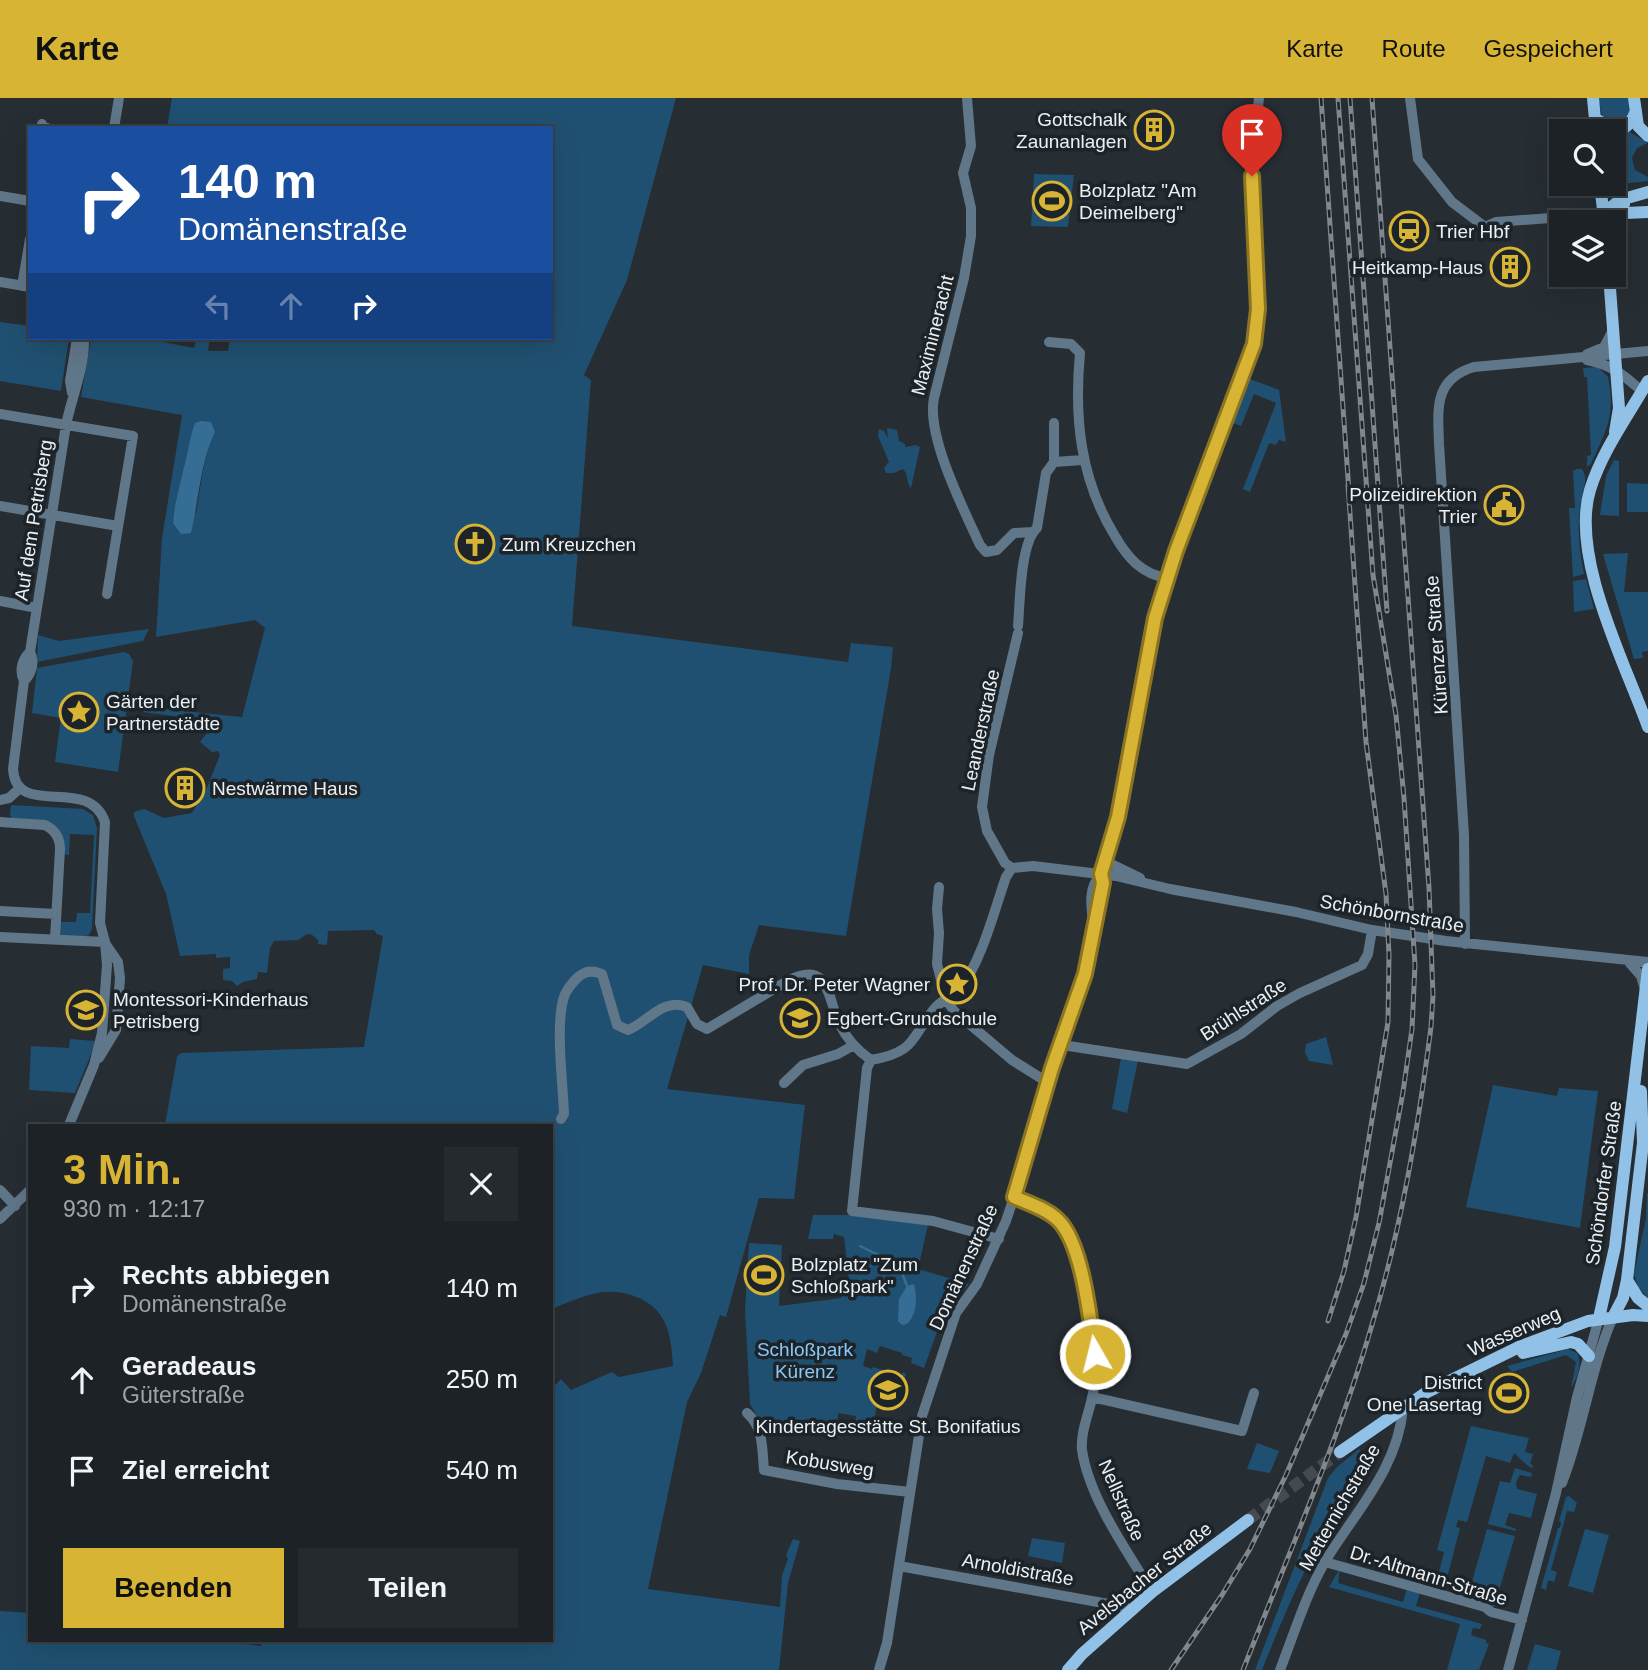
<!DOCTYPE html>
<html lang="de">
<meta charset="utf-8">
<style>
:root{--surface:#1c2226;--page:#252a2e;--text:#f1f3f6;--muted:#a0a4a7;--line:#3a3f43;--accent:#d7b434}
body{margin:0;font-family:Helvetica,sans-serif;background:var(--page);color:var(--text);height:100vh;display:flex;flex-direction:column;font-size:26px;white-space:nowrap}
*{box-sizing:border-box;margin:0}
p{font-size:23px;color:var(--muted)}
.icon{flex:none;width:38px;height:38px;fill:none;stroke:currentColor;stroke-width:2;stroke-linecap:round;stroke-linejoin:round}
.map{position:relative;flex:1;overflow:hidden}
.panel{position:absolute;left:28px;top:1026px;width:525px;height:518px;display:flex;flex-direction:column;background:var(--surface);border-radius:0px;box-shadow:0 7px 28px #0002,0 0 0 2px var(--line)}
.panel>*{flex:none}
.banner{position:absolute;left:28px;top:28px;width:525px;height:214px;border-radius:0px;box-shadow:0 7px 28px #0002,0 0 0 2px var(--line);background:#1a4fa0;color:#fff;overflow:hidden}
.fabs{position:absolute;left:1549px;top:21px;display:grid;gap:14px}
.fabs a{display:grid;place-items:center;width:77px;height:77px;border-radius:0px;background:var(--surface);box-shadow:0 7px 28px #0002,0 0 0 2px var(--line);font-size:35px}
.pin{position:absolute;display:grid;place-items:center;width:60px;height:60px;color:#fff;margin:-72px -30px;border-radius:50% 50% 50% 0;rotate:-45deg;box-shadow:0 0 7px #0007}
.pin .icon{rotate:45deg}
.me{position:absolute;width:77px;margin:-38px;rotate:352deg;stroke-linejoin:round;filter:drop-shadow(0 0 5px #0008)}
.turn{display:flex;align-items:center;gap:24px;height:147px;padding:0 35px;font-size:32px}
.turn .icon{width:91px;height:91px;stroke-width:2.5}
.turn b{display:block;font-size:49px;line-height:60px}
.lanes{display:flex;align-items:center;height:66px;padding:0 35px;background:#0003;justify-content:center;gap:35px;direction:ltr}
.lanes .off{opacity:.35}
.round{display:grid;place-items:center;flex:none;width:74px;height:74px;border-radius:0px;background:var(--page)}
.head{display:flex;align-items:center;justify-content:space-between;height:119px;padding:0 35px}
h1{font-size:42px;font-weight:700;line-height:52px;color:var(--accent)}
.primary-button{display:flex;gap:14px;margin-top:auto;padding:14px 35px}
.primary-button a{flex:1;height:80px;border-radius:0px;background:var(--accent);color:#111;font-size:28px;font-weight:700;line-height:80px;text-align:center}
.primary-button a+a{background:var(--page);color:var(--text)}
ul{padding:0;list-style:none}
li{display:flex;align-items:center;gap:21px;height:91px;padding:0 35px}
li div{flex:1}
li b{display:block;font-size:26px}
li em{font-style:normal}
header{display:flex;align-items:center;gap:42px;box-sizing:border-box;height:98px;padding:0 35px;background:var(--accent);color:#111}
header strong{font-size:33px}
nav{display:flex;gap:38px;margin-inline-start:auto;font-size:24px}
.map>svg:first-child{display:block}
</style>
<header>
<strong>Karte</strong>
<nav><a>Karte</a><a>Route</a><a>Gespeichert</a></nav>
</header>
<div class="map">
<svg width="1648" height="1572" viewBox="0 0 1648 1572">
<rect width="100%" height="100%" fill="#262d33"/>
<path fill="#205071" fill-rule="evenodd" d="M172,0h504l-49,182 -43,95 7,5 -19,246 276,36 3,-19 42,4 -2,21 -45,268 -87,-11 -10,30v19l-46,-9 -36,124 138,16 -11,94 -35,-1 -33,119 -6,-2 -19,58 -14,29 -39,187 132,18 2,-32 6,-16 -2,-4 7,-16 7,2 -12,42 -9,87h-779v-59l30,2v27h188l43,6 1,-6h289v-251l10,-10 10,11 41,-18 7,5 54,-11c-1,-14 -2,-30 -8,-43 -11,-26 -47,-36 -72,-29 -14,3 -28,10 -42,15v-184h-386l12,-68 4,-4 183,-6 19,-111 -6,-2 -3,-4 -46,1 -1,14 -9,-1v-4l-7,-6h-4l-9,6 -24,1 -4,7 -3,25 -9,-1 -1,7 -14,3 -6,4 -5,-5 -9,-1v-11l7,-1v-11l-14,1v-4l-36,2 -14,-62 -32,-78v-4l10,-3 20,9 28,-5 14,-23 14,-35 -2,-4 -6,1 -12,-10 7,-9 -19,-15 -45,-6 1,-5 98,10 23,-89 -10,-8 -99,17 6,-99 20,-123 -101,-18 10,-59h51l52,10 3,-10h13l-2,13h20l2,-13h321v-210h-384zM196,325l19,9c-12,26 -14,53 -19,81l-23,10 13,-66z
M1598,0h32l1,11 -5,12 -11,4 -13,-10z
M1628,33l20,12 -11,5 -5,10 3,12 13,7v4l-34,4v-50z
M1034,76l40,1 -6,52 -37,-1z
M0,224l30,4v12h39l-8,53 -61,-10z
M1598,269l10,10c8,39 -2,53 -17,87l-4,3v-11l4,-1 -4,-78h-3l-1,-9z
M1250,281l29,11 7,52 -7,-2 -3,5 -7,-2 -19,49 -7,-3 33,-86 -22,-9 -13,32 -8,-3z
M887,330l10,2 2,11 6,3v3l11,-2 4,2 -9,41c-6,-7 -2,-13 -8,-19l-9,4h-8l-2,-5 5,-6 -11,-26 1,-7 5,2 4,7z
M1614,362l5,1v55l-19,-1 6,-39z
M1577,371h5c6,9 2,17 0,27 -6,26 -3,53 2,78l-11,3 -4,-69h6l-2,-37z
M1627,385l21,1v28h-21z
M1628,455l-4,39h24v59l-6,1 1,6 -9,1 -31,-105z
M1586,481l8,30 -20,3 -1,-31z
M149,531l-6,12 -106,21 1,-27 21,6z
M124,554l5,2 4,7 -15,111 -63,-10 6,-44 -29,-5 5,-45z
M11,707l72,4 10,6 4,13 -5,101 -3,6 -11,3 -17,-2 -2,-14h17l1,-9h13l4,-78 -24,-1 -1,21 -7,-1 -4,-22 -44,-11 -4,-6z
M1326,939l7,28 -24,-4 -4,-9 1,-8z
M70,941l25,2 -3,11 -17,41 -46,-3 2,-44 38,2z
M1121,960l17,2 -11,53 -15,-4z
M1493,987l64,11 2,-8 39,3 -18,137 -114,-21z
M1647,1095l1,1v104l-10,-11 -4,-13 12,-56z
M813,1117h43l72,10 -10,44 51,15 -27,34 -18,50 -13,-5 1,-5 -10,-3v-2l-22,-7 -3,7 -10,-4 -4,17 9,3 1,-2 28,9 2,-4 3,2 -10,32 -19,-3 -4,26 -18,-4 1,-9 -18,-3 -1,14 4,1 -2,9 -74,-7 -15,-26 -5,-94 4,-67 33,2 -3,61 62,-8 2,-10h7l-6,-51 -10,-3 -1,5h-25z
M1568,1251l9,4c6,12 0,25 -6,35l5,-26 -10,-7 -54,17 -5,-6z
M1471,1328l58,12 -4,14 8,2 -3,10 3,1 -1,3 -4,-2 -14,-13 -4,10 -24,-7 -19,66 -9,-2 -2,7 4,1 -14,54 -9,-2 7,-28 -7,-2z
M1257,1345l22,8 -9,22 -23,-4z
M1359,1351l11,13c-14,30 -35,55 -51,83 -23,40 -40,83 -57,125h-7l73,-192 9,-11z
M1515,1370l17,5 -1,4 -11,-2 -4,7 1,7 20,5 -6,24 -22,-5 -4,12 11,4v2l-28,-7 12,-43 10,2z
M1569,1398l8,7 -3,9 -7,-1 -16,59 6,2 -3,10 -6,-2 -2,10 -5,-2 17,-60h2l1,-6 -2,-1 7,-24z
M1487,1431l28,7 -21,72 -10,-4 2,-9 -10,-3 -3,9 -6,-2z
M1585,1431l24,6 -16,58 -25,-7z
M1032,1440l33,5 -3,20 -34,-7z
M1340,1470l-2,15 65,19 4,-14 13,4 -4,14 66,18 -2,5 -7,-1 -2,7 15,5v3l3,1 -10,26h-32l13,-46 -131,-37z
M1535,1546l26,7 -5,19h-29z"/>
<path fill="#366d95" d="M201,323l10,1 4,10c-15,32 -16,67 -24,101l-10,1 -8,-11 2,-17 17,-74 3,-9z
M914,1186c3,14 4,29 -7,40l-5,1 -4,-4 1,-22 8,-13z"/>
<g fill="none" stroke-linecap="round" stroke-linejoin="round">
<path stroke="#366d95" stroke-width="2.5" d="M860,1148l39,19 8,21"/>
<path stroke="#444a50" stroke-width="12" stroke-dasharray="12 6" stroke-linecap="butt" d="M1248,1422l92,-68"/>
<path stroke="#607789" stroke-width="10" d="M967,0l4,48 -8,27 8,35v28l-7,42 -30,120c-8,38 30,112 46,147l6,7 11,-2 17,-17 18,-1
M1410,0l8,61 34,43 33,25 11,-5 107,-8
M42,26v3l5,1
M114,30l5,-30
M0,98l30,5
M0,184l30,5
M22,188l8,-47
M1049,244l22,2 9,9c-6,65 0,126 35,183 12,21 27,39 53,42
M1587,256l17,-7 9,-17
M1587,262c26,5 36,15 55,31
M72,295l-2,-12 7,-43
M0,316l133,22 -26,158
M1054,325v39l29,-2
M0,408l118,20
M0,503l37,7
M1018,528c2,-23 2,-83 19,-98l9,-55 8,-11
M24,583c8,-7 11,-20 6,-29
M0,702l9,-2 11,-10
M0,724l45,3c10,5 15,13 15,24l-5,90
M1105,763l35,17
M1012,770l-7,-5 -18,-32 -5,-24 7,-52 29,-122
M939,789l-2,22 2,24 -2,31 9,35 8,12 58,49 35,22
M0,813l56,3
M1093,824c-2,-17 -5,-35 8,-47
M0,839l105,5
M1465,846l-1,-109 -25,-391c-1,-34 -6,-65 35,-77l174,-16
M1628,863l13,15 3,10
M1062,947l125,19 54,-30 36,-28 23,-13 62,-28 6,-11 4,-24
M99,960l17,-28 4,-52 -2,-16 -13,-19
M784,985l19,-18 35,-11 16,-9
M561,1021l3,-5c-1,-30 -9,-90 0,-117 2,-7 11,-18 17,-22 7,-5 14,-4 21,-1l15,51 11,5c19,-7 35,-33 59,-23l10,17 10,5 82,-49c41,-20 38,17 50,43 7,15 19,28 32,37
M69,1027l25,-60 8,-32 5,-68 -2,-23 -5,-19 5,-101c-16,-48 -89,-2 -92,-53l11,-88c-5,-10 -2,-22 6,-29l36,-227c6,-29 19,-58 18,-87
M0,1092l15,16
M1014,1099c15,7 36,13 47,26 23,27 37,128 33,164 -2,20 -14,43 -12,63 7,48 45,101 70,142
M0,1121l30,-29
M999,1141l-66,-18 -81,-10 15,-143 4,-8c46,-8 39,-22 64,-52 7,-8 18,-12 25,-20 21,-24 35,-80 46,-111l6,-9 21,-2 83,10 54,13 126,23 76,18 74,11 202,21
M1092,1299l150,34 12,-38
M747,1315c17,15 15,36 17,57l73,14 73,8
M1562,1385c21,-53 28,-113 51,-166
M1325,1464l160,45 6,5 31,8
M899,1468l226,41 6,3
M879,1572l8,-27 35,-227 34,-103 21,-29 29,-63 22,-66 24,-87 27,-72 6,-22 17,-83 -1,-16 17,-58 37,-198 21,-68 78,-207 4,-35 -5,-160 6,-51
M1280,1572c14,-36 26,-76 46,-110 30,-49 72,-92 77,-152
M1508,1572l48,-177 21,-96 22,-79"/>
<path stroke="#91c1e6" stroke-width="12" d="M1593,0l3,33
M1634,0l4,28 10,10
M1595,20c18,13 31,19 41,-7
M1600,86l4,34
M1611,86l13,20
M1603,116l17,-14 28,-8
M1603,116l45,-2
M1609,177l10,133 -4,24
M1648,283c-20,35 -46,70 -58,109 -20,67 35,173 58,237
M1627,1182l11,18 10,8
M1613,1219l10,-19 4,-18 16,-137 -2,-52
M1599,1220l16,-71 33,-278
M1523,1255l48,-11 7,2 11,12
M1340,1354l87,-60 94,-46 67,-25 45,-6 15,1
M1068,1572l14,-16 70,-62 96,-72"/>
<defs>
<path id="rail" d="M1321,0l28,394
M1350,0l37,513
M1328,1223l16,-50 12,-54 32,-195 1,-67 -3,-61 -20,-152 -18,-257
M1171,1572l51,-75 28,-46 36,-74 60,-141 18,-51 15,-60 24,-131 9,-63 3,-64 -11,-167 -8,-83 -23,-140 -35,-477
M1243,1572c44,-113 94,-225 128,-342 30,-97 47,-200 60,-301l2,-31 -4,-108 -57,-790"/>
</defs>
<use href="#rail" stroke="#81878c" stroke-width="5"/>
<use href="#rail" stroke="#1d2429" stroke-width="2.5" stroke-dasharray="8" stroke-linecap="butt"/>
</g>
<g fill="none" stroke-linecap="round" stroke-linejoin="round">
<defs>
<path id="route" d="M1095,1256c-5,-34 -12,-110 -37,-134 -11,-11 -30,-17 -44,-23l38,-129 33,-94 18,-91 -2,-9 17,-57 37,-199 21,-67 78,-207 4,-35 -6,-133"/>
</defs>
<use href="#route" stroke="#8c7522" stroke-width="18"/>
<use href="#route" stroke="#d7b434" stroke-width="12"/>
</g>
<defs>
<symbol id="building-ring" viewBox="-11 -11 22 22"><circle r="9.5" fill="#1d2429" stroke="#d7b434" stroke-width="1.5"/><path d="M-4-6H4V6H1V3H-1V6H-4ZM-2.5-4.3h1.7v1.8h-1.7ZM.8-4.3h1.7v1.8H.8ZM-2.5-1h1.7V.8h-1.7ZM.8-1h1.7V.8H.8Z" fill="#d7b434"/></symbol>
<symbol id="stadium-ring" viewBox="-11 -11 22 22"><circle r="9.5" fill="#1d2429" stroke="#d7b434" stroke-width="1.5"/><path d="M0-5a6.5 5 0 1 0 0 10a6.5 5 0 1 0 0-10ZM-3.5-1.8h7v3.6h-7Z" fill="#d7b434"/></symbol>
<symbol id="station-ring" viewBox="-11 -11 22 22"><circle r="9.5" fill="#1d2429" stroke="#d7b434" stroke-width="1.5"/><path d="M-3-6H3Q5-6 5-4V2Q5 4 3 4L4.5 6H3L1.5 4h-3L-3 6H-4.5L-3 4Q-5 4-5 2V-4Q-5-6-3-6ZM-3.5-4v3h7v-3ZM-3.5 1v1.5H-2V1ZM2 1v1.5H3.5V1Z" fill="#d7b434"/></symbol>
<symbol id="civic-ring" viewBox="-11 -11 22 22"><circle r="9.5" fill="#1d2429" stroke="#d7b434" stroke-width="1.5"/><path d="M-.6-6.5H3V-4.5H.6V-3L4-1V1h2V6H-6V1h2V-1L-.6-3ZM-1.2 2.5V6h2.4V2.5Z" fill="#d7b434"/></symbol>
<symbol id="church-ring" viewBox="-11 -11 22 22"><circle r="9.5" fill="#1d2429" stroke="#d7b434" stroke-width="1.5"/><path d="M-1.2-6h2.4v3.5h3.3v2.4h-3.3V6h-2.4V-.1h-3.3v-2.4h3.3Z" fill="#d7b434"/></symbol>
<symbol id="sight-ring" viewBox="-11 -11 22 22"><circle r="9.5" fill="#1d2429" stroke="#d7b434" stroke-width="1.5"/><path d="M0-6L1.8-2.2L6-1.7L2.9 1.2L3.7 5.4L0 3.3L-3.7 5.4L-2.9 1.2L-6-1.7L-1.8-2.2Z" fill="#d7b434"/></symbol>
<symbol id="school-ring" viewBox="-11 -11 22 22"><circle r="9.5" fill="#1d2429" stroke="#d7b434" stroke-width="1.5"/><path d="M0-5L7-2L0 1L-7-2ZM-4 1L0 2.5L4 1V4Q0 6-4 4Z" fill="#d7b434"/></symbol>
</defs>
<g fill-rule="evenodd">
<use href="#building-ring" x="1132" y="10" width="44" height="44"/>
<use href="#stadium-ring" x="1030" y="81" width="44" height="44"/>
<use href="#station-ring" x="1387" y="111" width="44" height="44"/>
<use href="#building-ring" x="1488" y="147" width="44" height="44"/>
<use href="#civic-ring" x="1482" y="385" width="44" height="44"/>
<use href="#church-ring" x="453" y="424" width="44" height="44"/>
<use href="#sight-ring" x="57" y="592" width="44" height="44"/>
<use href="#building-ring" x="163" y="668" width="44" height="44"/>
<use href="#sight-ring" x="935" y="864" width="44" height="44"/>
<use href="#school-ring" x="64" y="890" width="44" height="44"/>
<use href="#school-ring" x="778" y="898" width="44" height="44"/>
<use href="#stadium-ring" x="742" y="1155" width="44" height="44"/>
<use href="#school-ring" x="866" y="1270" width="44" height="44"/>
<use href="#stadium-ring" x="1487" y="1273" width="44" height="44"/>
</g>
<g text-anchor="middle" stroke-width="7" stroke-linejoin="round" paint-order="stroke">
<g font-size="19" fill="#ebf0f3" stroke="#1d2429" text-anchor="start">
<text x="1127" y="28" text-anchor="end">Gottschalk<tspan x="1127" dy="22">Zaunanlagen</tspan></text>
<text x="1079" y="99">Bolzplatz "Am<tspan x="1079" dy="22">Deimelberg"</tspan></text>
<text x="1436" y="140">Trier Hbf</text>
<text x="1483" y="176" text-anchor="end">Heitkamp-Haus</text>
<text x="1477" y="403" text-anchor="end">Polizeidirektion<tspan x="1477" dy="22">Trier</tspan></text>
<text x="502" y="453">Zum Kreuzchen</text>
<text x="106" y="610">Gärten der<tspan x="106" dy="22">Partnerstädte</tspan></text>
<text x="212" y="697">Nestwärme Haus</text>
<text x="930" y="893" text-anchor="end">Prof. Dr. Peter Wagner</text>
<text x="113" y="908">Montessori-Kinderhaus<tspan x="113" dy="22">Petrisberg</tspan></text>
<text x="827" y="927">Egbert-Grundschule</text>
<text x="791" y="1173">Bolzplatz "Zum<tspan x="791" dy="22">Schloßpark"</tspan></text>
<text x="1482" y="1291" text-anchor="end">District<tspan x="1482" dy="22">One Lasertag</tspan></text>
<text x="888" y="1335" text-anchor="middle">Kindertagesstätte St. Bonifatius</text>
</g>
<g font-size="19" fill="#ebf0f3" stroke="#1d2429">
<text transform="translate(932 237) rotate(-76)" y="7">Maximineracht</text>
<text transform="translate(33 422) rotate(-81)" y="7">Auf dem Petrisberg</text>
<text transform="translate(1436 547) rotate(-94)" y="7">Kürenzer Straße</text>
<text transform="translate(980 632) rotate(-78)" y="7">Leanderstraße</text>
<text transform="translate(1392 815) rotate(10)" y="7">Schönbornstraße</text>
<text transform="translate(1243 911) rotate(-33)" y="7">Brühlstraße</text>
<text transform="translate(1603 1085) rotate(-82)" y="7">Schöndorfer Straße</text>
<text transform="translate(963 1169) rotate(-65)" y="7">Domänenstraße</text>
<text transform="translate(1514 1233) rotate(-23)" y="7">Wasserweg</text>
<text transform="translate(830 1365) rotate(9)" y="7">Kobusweg</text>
<text transform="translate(1122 1402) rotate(66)" y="7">Nellstraße</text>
<text transform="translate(1339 1409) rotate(-60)" y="7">Metternichstraße</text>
<text transform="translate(1018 1471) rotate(10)" y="7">Arnoldistraße</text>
<text transform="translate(1429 1477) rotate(17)" y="7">Dr.-Altmann-Straße</text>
<text transform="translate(1144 1480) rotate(-39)" y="7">Avelsbacher Straße</text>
</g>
<g font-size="19" fill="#8ac8f7" stroke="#1d2429">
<text x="805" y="1258">Schloßpark<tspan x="805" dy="22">Kürenz</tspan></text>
</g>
</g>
</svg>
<div class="fabs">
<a><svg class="icon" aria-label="search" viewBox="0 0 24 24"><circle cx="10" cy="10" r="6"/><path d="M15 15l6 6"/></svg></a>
<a><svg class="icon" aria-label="layers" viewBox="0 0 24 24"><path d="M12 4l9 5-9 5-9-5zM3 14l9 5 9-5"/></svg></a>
</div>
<div class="pin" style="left:1252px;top:78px;background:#d93025"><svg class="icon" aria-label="arrive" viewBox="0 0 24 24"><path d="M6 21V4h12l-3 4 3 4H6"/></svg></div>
<svg class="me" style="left:1095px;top:1256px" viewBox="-20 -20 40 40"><circle r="17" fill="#d7b434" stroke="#fff" stroke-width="3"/><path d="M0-11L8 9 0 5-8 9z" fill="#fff"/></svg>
<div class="banner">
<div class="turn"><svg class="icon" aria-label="right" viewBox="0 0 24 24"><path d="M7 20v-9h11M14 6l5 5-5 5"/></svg><div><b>140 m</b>Domänenstraße</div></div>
<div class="lanes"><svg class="icon off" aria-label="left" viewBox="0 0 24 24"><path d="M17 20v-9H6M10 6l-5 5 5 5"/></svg><svg class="icon off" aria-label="ahead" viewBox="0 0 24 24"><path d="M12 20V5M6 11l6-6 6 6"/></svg><svg class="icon" aria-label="right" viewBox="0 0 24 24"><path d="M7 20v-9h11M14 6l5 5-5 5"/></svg></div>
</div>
<section class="panel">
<div class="head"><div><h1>3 Min.</h1><p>930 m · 12:17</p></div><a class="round"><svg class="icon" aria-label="close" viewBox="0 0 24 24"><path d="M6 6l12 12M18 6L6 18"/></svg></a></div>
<ul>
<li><svg class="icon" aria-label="right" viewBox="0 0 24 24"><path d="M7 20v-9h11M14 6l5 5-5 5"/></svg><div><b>Rechts abbiegen</b><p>Domänenstraße</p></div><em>140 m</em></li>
<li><svg class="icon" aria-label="ahead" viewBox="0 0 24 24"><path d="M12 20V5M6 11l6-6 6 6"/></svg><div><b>Geradeaus</b><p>Güterstraße</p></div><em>250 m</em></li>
<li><svg class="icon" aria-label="arrive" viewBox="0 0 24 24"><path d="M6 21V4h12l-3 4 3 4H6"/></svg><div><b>Ziel erreicht</b></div><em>540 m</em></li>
</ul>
<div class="primary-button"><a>Beenden</a><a>Teilen</a></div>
</section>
</div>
